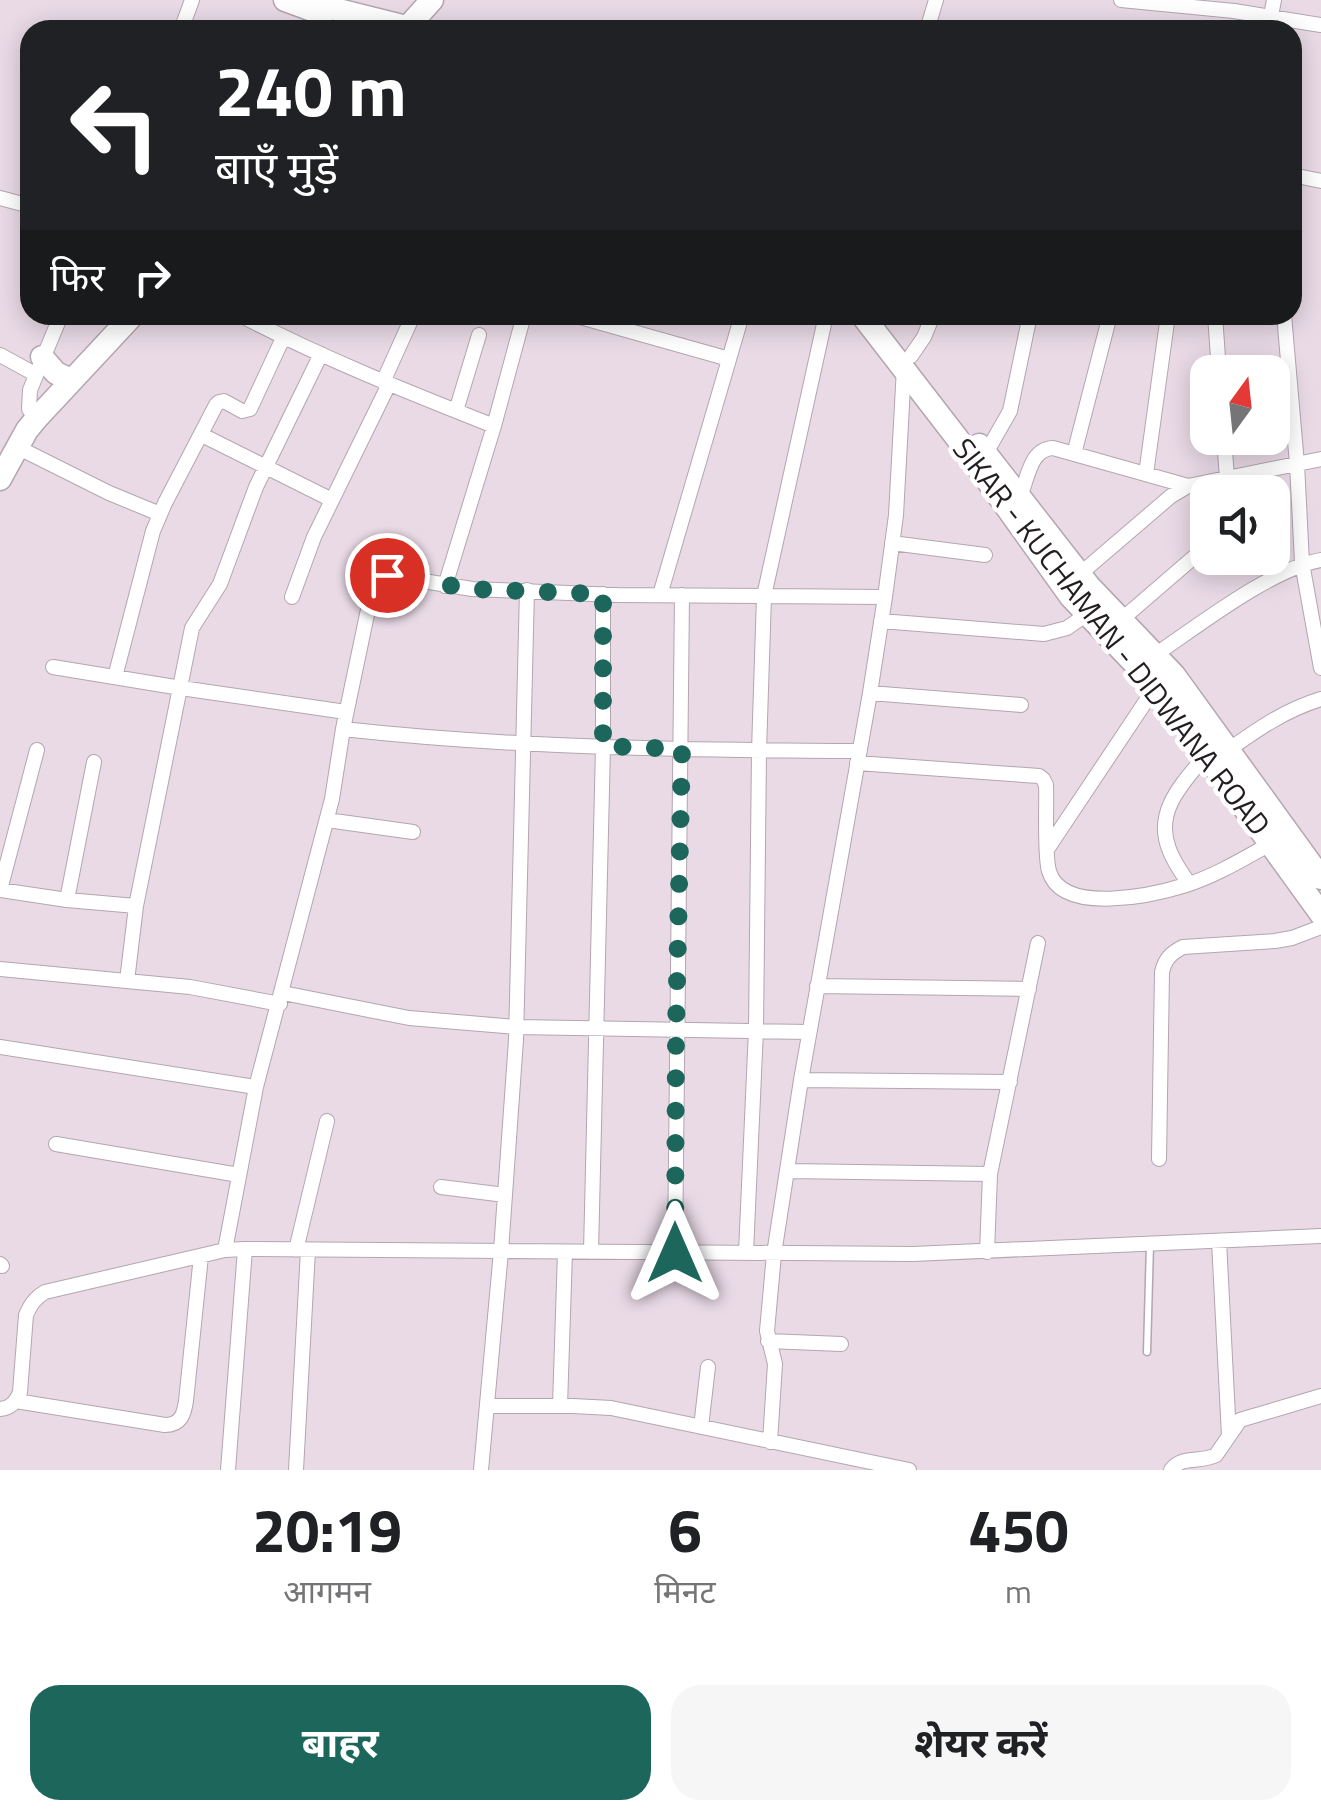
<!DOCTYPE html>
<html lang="hi">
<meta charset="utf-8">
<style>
:root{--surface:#fff;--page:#f6f6f6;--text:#202124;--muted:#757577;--accent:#1c665c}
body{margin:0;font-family:"Titillium Web","Noto Sans Devanagari",sans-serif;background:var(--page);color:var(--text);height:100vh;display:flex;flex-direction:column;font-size:38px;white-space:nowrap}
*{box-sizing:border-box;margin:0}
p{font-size:32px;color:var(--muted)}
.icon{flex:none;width:55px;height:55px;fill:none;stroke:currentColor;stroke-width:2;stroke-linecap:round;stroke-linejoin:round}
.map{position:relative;height:1470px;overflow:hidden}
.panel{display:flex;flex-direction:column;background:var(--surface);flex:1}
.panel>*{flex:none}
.top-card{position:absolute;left:20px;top:20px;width:1282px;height:305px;border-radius:30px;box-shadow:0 5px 25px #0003;background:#202124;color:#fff;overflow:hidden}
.needle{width:65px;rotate:15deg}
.tools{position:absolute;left:1190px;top:355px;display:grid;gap:20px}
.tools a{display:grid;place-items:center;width:100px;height:100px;border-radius:20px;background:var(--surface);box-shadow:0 5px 25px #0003;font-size:50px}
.pin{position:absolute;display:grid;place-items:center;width:85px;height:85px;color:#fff;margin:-42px;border:5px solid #fff;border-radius:50%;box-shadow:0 2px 10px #0007}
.me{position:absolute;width:110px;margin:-55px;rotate:0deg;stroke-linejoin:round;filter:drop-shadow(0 0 8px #0008)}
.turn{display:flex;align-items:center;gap:35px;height:210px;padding:0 30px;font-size:45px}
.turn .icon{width:130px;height:130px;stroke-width:2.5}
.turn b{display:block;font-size:70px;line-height:85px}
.then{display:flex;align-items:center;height:95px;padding:0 30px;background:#0003;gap:20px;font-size:38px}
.eta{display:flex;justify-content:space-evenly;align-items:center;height:170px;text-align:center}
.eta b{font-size:60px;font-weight:700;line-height:70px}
.button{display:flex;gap:20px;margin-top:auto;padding:20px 30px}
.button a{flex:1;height:115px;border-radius:30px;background:var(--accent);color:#fff;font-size:40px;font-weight:700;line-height:115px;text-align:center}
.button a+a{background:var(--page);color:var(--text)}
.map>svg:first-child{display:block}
</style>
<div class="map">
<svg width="1321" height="1470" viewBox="0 0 1321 1470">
<rect width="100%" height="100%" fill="#e9dae6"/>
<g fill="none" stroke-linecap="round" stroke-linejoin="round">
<defs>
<path id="service" d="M1147,1352l3,-108"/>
<path id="minor" d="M1121,0l113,11 87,14
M1271,16l3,-16
M181,30l11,-30
M927,30l9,-30
M1292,175l29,6
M0,198l30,8
M240,315c82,43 168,77 254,111
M573,315l156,44
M1215,315l4,57
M1284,315l13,149 5,99 19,105
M0,355l35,19
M911,356l13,-19 9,-22
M383,382l28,-62
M456,411l23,-76
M36,419l-7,-10 1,-19 31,-75
M202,435l130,65
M1224,438l3,40
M17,447l92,46 51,21
M986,453l24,-42 20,-96
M1074,454l36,-139
M1146,474l22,-159
M1020,497c8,-19 10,-48 33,-49l135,38
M892,543l93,12
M1080,574l91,-78 17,-10 133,-27
M445,586l49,-160 30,-111
M660,595l82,-280
M292,597l22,-60 75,-153
M1121,620l87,-75
M881,621l163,13 23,-6 20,-14
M1155,655c44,-30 116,-86 166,-95
M53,667l128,21 165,24
M115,677l38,-146 12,-28 51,-98 3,-3 5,-1 18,10 8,-2 33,-71
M870,693l151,12
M343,729c171,19 344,21 516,22
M37,750l-37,140 67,10 69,6
M1227,751c31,-22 58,-41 94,-52
M857,763l182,13 4,3 3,6c1,21 -2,68 3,86 13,45 105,24 137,14 29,-9 57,-26 84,-41
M327,820l86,12
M1048,848l108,-162
M1189,884c-7,-11 -16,-23 -20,-35 -15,-38 14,-66 36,-93
M67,900l27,-138
M0,969l190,18 90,17
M127,981l9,-75 56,-278 28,-44 36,-97 65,-133
M817,986l212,3
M283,993l126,25 108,9 292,5
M0,1047l256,40
M801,1080l209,2
M56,1144l183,31
M1159,1159l3,-187c3,-13 9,-19 21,-25l92,-6 17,-3 29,-11
M789,1171l201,3
M441,1187l64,8
M1219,1241l10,195
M225,1250l31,-163 76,-288 11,-70 31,-148 6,-5 7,-1 85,14 145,6 268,2
M296,1250l31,-129
M591,1252l12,-505v-153
M746,1252l10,-222 3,-279 5,-155 62,-281
M987,1252l3,-78 48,-231
M675,1253l7,-658
M0,1264l2,2
M768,1341l73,3
M16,1401l149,24c16,0 19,-11 21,-24l15,-145
M487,1406h86l38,2 298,62
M560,1406l5,-154
M0,1409c11,-1 16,-7 20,-17l6,-77c5,-11 9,-17 19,-23l180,-42 20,-1 668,5 408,-18
M701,1427l7,-60
M770,1442l5,-78 -8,-33 7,-77 27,-174 69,-387 15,-96 11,-82 8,-147
M228,1470l17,-221
M296,1470l12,-220
M481,1470l20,-219 15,-211 11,-450
M1171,1470c11,-15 30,-7 45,-15l24,-35 81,-24"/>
<path id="primary" d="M285,0l38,14
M310,0l32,11 76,19
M405,30l27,-30
M862,315l95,123 114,159 85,89 165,228
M42,357l14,16 15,7
M979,445l110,141 85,89 147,203
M0,479l27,-49 9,-11 97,-104"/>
</defs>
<use href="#service" stroke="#b3a6b0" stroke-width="9"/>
<use href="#minor" stroke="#b3a6b0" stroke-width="16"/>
<use href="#primary" stroke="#b3a6b0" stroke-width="25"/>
<use href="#service" stroke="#fff" stroke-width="6"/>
<use href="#minor" stroke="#fff" stroke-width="14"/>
<use href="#primary" stroke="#fff" stroke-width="22"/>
</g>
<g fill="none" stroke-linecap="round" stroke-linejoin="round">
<path stroke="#1c665c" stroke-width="18" stroke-dasharray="0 32.4" d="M387,575l85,14 131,5v152l79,3 -6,281 -1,223"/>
</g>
<g text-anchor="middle" stroke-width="9" stroke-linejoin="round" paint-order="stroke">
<g font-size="30" fill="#221d21" stroke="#fff">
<text transform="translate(1111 637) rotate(52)" y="10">SIKAR - KUCHAMAN - DIDWANA ROAD</text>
</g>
</g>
</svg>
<div class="tools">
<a><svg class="needle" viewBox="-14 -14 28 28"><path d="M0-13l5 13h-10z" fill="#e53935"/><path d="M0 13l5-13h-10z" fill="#757577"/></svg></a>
<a><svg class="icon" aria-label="sound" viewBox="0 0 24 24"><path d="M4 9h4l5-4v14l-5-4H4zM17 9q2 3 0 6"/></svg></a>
</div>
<div class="pin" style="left:387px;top:575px;background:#d93025"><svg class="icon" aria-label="arrive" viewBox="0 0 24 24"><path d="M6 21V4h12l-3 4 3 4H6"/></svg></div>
<svg class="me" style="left:675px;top:1253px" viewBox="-20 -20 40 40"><path d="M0-17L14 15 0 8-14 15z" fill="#1c665c" stroke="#fff" stroke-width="4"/></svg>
<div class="top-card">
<div class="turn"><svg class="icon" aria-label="left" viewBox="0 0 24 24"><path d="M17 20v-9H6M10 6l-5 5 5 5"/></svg><div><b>240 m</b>बाएँ मुड़ें</div></div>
<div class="then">फिर<svg class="icon" aria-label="right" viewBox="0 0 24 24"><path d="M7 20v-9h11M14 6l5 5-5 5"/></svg></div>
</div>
</div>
<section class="panel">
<div class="eta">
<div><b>20:19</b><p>आगमन</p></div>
<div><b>6</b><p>मिनट</p></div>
<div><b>450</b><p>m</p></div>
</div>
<div class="button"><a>बाहर</a><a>शेयर करें</a></div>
</section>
